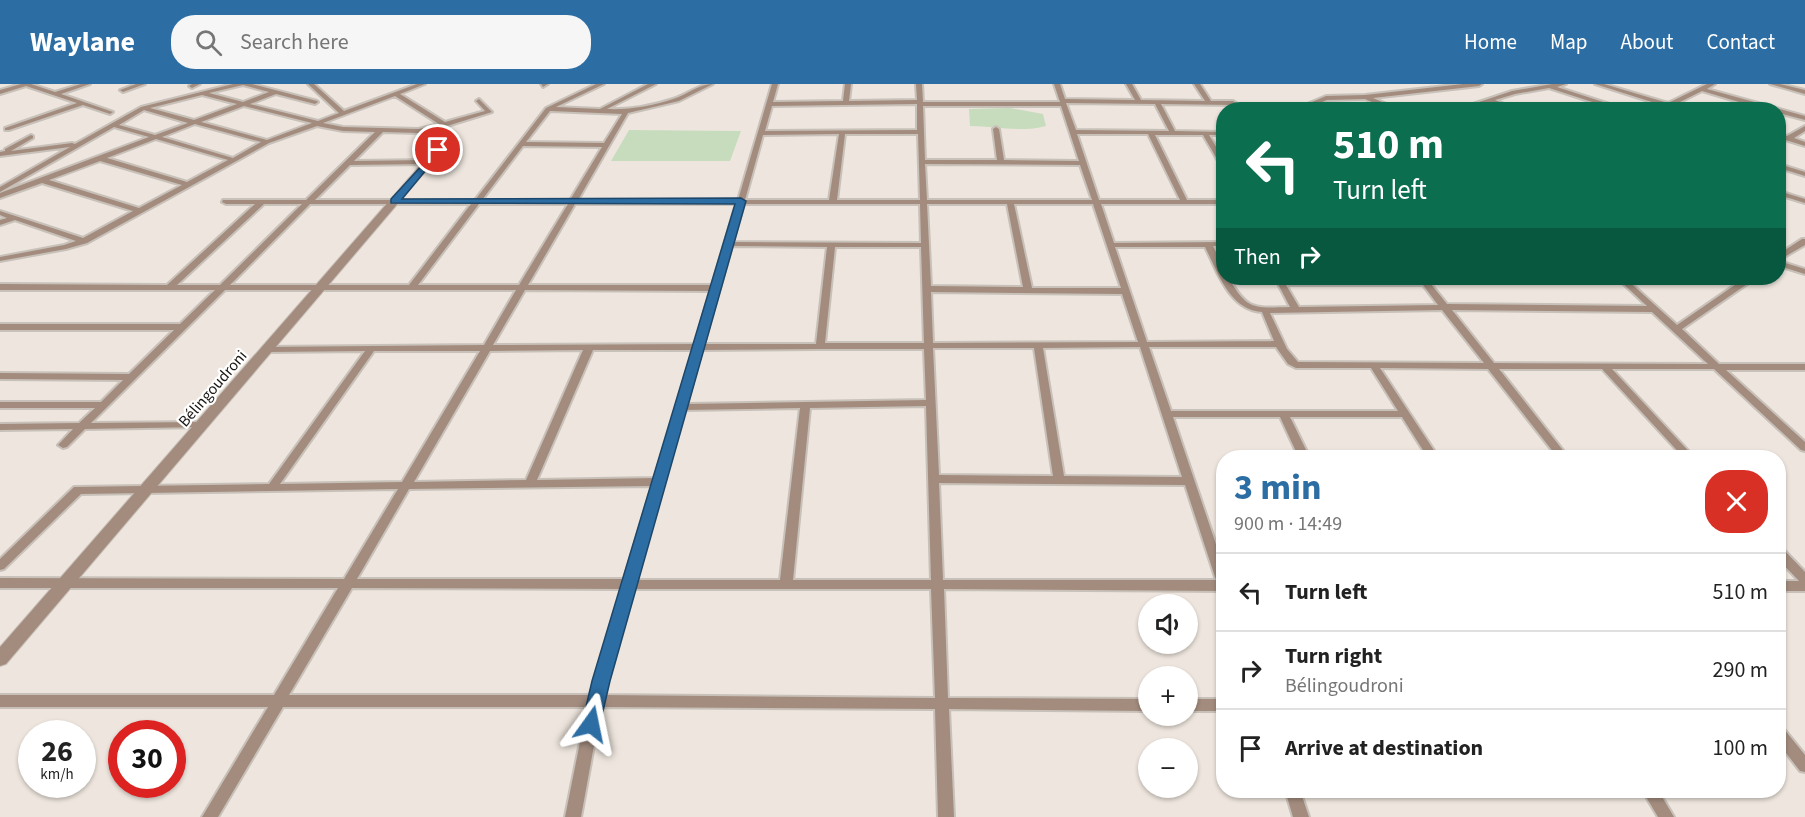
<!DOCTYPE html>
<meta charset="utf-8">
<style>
:root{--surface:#fff;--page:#f6f6f6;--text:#222;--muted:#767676;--line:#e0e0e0;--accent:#2c6da3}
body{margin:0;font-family:"Source Sans 3",sans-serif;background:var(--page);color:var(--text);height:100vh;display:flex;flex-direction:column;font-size:22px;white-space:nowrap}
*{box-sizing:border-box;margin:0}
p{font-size:20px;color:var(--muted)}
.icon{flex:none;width:33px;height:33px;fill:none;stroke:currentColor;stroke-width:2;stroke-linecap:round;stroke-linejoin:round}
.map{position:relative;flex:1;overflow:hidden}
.sheet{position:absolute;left:1216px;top:366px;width:570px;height:348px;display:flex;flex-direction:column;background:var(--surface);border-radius:24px;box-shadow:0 2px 4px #0004}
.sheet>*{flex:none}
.guide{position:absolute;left:1216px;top:18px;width:570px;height:183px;border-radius:24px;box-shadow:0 2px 4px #0004;background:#0b6e4f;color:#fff;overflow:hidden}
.tools{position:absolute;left:1138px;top:510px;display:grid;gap:12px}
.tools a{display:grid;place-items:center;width:60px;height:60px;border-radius:50%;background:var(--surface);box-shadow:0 2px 4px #0004;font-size:30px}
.speed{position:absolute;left:18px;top:636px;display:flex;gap:12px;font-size:30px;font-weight:700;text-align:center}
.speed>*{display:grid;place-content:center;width:78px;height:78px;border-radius:50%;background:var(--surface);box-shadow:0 2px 4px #0004;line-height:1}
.speed small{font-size:15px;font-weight:400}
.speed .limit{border:9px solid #d22;background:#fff;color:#111}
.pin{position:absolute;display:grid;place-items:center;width:51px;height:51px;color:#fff;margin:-26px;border:3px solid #fff;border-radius:50%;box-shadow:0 2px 6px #0007}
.me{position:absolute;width:66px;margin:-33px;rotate:12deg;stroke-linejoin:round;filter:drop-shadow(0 0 4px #0008)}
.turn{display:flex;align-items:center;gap:21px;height:126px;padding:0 18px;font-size:27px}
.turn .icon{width:78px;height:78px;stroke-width:2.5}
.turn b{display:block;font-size:42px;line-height:51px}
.then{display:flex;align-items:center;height:57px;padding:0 18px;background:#0003;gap:12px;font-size:22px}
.round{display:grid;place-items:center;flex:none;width:63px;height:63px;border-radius:24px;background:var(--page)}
.headline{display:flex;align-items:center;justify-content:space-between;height:102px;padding:0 18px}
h1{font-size:36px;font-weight:700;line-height:45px;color:var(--accent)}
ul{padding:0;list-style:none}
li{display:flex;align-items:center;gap:18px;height:78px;padding:0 18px;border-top:2px solid var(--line)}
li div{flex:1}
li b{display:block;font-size:22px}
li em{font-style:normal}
header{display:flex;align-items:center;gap:36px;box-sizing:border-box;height:84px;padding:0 30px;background:var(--accent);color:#fff}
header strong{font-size:28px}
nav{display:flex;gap:33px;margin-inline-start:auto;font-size:21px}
.search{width:420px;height:54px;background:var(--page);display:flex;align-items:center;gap:15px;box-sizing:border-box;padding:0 21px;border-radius:24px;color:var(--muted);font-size:22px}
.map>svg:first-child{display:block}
</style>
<header>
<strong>Waylane</strong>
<div class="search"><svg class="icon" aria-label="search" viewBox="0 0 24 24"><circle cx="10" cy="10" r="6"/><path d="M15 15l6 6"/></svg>Search here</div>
<nav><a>Home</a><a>Map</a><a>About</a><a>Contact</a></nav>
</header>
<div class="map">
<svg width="1805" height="733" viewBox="0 0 1805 733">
<rect width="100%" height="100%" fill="#eee6de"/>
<path fill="#c7dcbd" d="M1010,24l33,6 3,12c-26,7 -50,0 -76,0l-1,-17z
M629,46l112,1 -11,30h-119z"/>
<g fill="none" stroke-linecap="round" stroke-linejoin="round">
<defs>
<path id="minor" d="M21,0h10l24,8 26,-8h9l-29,10 52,18 -3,2 -27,-9 -74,25h-4v-2l72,-25 -51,-17 -26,8v-4z
M136,0h9l-22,8 -3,-2z
M192,0h8l-8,4 -3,-2z
M233,0h19l65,17 1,1 -3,2 -39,-10 -26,10 68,17 21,-8 -31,-29h6l30,27 73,-27h8l-25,10 45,28 40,-11 -9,-10 3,-2 13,13 -45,14 -28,7 -36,-1 -29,29 74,-1 3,2 -3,2 -78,1 -35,35h160l71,-92 50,-24h8l-48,23 44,2 48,-25h8l-49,25c22,1 45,-3 66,-10 14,-4 25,-15 40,-15l-34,17 -51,12 -50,87h160l34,-116h6l-5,18 70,-1 2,-17h6l-2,17 68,-1 -1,-16h6l1,18h137l-6,-18h6l5,15 70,1 -9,-16h6l9,16 64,1 -11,-17h6l11,17h22l3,2 -3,2 -72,-1 14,27 49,1v2l-2,1h-13l15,25v8l-3,-2 -18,-31h-48l32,65h37v4h-123l13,39 110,-1v4h-11l11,22v10h5c18,33 26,30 61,29l-12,-23 2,-4 3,-1h136l-1,-1h8l21,26 200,2 -30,-28h8l52,47 68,-47h9l-1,2 -71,49 37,35h86v6h-79l79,72v9l-4,-1 -87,-81h-102l83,89h-11l-82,-89h-103l70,89h-11l-70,-89 -108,-1 59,90h-11l-26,-41h-112l20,41h-11l-19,-41h-107l51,151v23l-280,-2 4,109 201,1v12l-200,-2 5,108h-16l-3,-108 -334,-2 -20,110h-16l22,-110h-304l-65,110h-16l66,-110h-268v-12h274l64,-107h-338v-10l344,1 54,-90 -317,5 -77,75 -4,1v-11l74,-72 195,-3 96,-133 -98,1 -5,-3 2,-2 220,-2 32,-55h-291l-134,133 110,-1 5,3 -1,2 -120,2 -18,18 -4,1 -5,-3 15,-16 -73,1v-6l79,-1 16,-15h-95v-6h101l22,-22 -123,-1v-6l129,1 45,-44h-174v-6h180l35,-34h-215v-6l167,1 88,-81h-29l-4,-2 1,-2h83l69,-68 -32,-1 -26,-5 -48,17 -182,100 -21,6 -66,12v-4l64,-12 12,-4 -61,-21 -15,5v-5l7,-2 -7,-3v-4l83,27 50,-27 -91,-28 -42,15v-5l149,-56 -35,-10 -114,65v-5l70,-40 -70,9v-4l5,-1v-2l26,-14 2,1v2l-22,13 61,-8 3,1 66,-37zM243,1l26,7 -26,10 -34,-9zM202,11l35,9 -43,16 -44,-12zM395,12l44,28 -20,5 -76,-2 -20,-4zM1066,19l89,1 14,27 -93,-1zM917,20v26l-152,1 7,-25zM244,22l68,17 -45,17 -66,-18zM923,22h138l18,55 -75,-1 -5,-31 -3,-2 -3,2 4,31h-72zM144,26l44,13 -33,12 -36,-10zM550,27h1l71,3 -18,29 -78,-1zM195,40l66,18 -28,16 -71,-21zM839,50l-10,66h-84l18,-65zM845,50h73l2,66h-83zM1077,50h71l32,66h-81zM156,55l72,21 -41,22 -80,-24zM523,62l79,1 -32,53h-88zM100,77l82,24 -43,23 -90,-28zM925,80l155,1 12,35h-165zM264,120h38l-82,81h-43zM310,120h161l-62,81h-179zM479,120h89l-49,81h-101zM575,120h161l-24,81h-184zM744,120h176l1,39 -188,-1zM927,120h80l16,83 -92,-1zM1014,120h79l28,84h-89zM732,162l95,1 -11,97h-112zM835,163h86l3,96h-99zM1115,163h90c13,25 24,63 57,65l12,29 -127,1zM1286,201h137l15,20 -139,2zM525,206l185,1 -15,53 -202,1zM931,208l191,2 16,48 -205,1zM1442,226l42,53 -186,-1 -11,-13 -17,-36zM1452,226l200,2 56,52 -214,-1zM1140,263l42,130 -118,-1 -21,-128zM1149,263h127l12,17 8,4h75l27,43h-227zM933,264h101l19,128 -114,-1zM817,265h107l2,51 -239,4 15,-54zM583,266l-57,130 -112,2 76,-131zM593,266h100l-38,128 -118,2zM374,267h106l-78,131 -122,2zM926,322l5,174h-138l17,-172zM800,324l-20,172h-144l49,-170zM939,399l246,2 31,95h-273zM652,402l-28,93h-267l52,-90zM352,504l270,1 -32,106h-301zM634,505h297l4,109 -332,-3z
M541,0h7l-5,3z
M1463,0h19l-3,2 -106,12 27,12h-10l-25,-11 -38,1 -24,10h-10l33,-14 39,-1z
M1552,0h14l-9,3 71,23h-11l-68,-22 -34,6 -20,6 23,10h-10l-19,-8 -23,8h-11l57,-19z
M1595,0h9l64,19 39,-19h8l-8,5 98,27v4l-26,-7v-3h-13l-64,-19 -28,14 14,5h-11z
M1770,0h10l25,6v4z
M1805,42v5l-11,7 11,4v4l-26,-8v-4l8,2z
M1779,80l26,8v4l-26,-8z
M1779,107l26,8v4l-26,-8z
M1802,155h3v6l-26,15v-6z
M1779,177l26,8v5l-26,-8z
M1779,464l4,1 22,23v19h-26v-10h20l-20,-21z
M1188,615h36v12h-36z
M1779,643l5,2 21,26v17l-5,-1 -21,-27z
M1285,706h15l9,27h-16z
M1642,706h16l16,27h-16z"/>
<path id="tertiary" d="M448,52l4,3 -1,2 -445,523 -6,2v-19l445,-510z"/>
</defs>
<use href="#minor" stroke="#c8c1b9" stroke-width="4"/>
<use href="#tertiary" stroke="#c8c1b9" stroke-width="2"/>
<use href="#minor" fill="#a38c7e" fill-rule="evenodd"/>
<use href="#tertiary" fill="#a38c7e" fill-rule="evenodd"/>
</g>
<path fill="#2c6da3" stroke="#1d476a" stroke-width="1.5" d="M438,64l5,2 -2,2 -39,47 339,-1 5,3 -136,480 -10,43 -3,5 -6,3 -7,-3 -2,-5 10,-43 143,-477 -344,-1v-4z"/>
<g text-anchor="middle" stroke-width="4.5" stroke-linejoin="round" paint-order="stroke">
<g font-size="16" fill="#191613" stroke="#fff">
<text transform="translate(212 304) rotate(-49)" y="6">Bélingoudroni</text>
</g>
</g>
</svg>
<div class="tools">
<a><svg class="icon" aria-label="sound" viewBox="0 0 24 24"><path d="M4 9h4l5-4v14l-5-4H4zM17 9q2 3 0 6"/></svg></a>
<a>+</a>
<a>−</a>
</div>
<div class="speed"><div>26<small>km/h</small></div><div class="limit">30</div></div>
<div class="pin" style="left:438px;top:66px;background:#d93025"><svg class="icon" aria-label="arrive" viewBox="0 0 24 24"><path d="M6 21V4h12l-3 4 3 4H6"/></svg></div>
<svg class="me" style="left:591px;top:640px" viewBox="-20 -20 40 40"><path d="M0-17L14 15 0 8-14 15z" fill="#2c6da3" stroke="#fff" stroke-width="4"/></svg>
<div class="guide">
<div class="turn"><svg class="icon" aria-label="left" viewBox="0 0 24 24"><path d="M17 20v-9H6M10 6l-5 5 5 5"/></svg><div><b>510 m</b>Turn left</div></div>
<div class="then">Then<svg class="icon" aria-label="right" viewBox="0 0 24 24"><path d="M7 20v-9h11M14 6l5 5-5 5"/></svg></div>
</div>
<section class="sheet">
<div class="headline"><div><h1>3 min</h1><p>900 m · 14:49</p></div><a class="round" style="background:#d93025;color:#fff"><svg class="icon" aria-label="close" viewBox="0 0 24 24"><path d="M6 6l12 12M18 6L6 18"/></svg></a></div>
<ul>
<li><svg class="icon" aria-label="left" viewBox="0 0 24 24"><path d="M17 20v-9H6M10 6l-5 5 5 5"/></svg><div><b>Turn left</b></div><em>510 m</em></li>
<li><svg class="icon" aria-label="right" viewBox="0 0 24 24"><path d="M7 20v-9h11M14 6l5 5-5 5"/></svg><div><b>Turn right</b><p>Bélingoudroni</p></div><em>290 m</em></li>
<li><svg class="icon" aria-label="arrive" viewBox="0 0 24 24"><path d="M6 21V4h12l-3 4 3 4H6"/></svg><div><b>Arrive at destination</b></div><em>100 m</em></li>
</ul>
</section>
</div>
